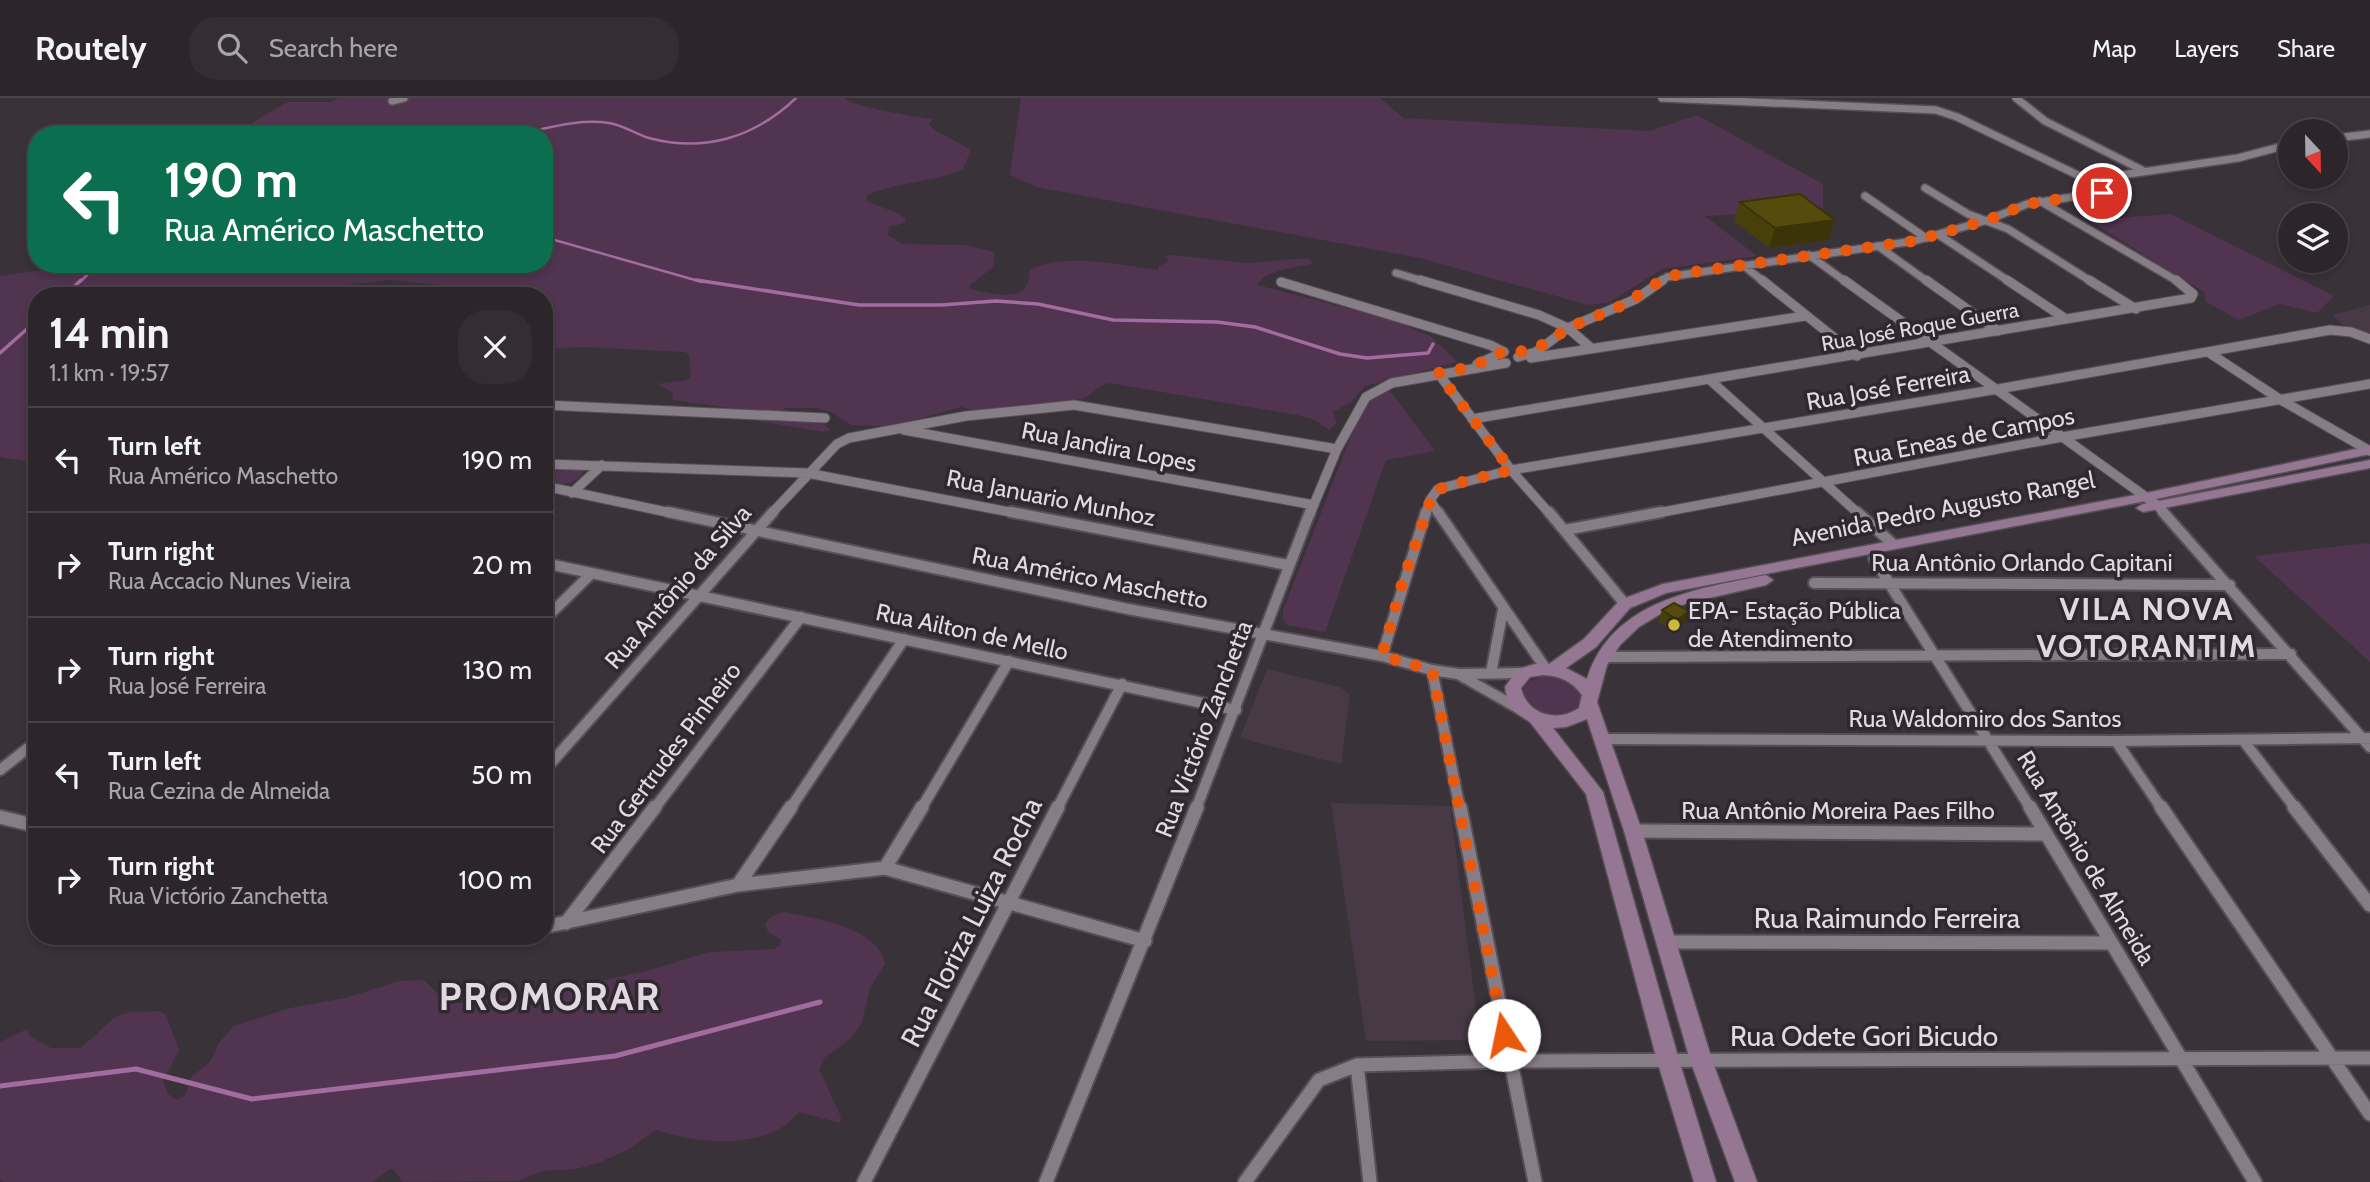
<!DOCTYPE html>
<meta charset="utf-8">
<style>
:root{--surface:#2c262b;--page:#342e33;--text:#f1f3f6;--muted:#a6a5a9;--line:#484347}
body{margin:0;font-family:Cabin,sans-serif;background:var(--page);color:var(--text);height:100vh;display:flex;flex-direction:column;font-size:26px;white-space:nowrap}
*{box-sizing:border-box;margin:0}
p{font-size:23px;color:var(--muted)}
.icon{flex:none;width:38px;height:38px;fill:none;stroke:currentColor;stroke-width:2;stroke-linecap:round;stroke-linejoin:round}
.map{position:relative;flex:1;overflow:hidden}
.sheet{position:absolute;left:28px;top:189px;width:525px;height:658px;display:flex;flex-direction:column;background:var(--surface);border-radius:28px;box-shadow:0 4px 10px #0003,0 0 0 2px var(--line)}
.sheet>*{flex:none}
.guide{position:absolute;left:28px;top:28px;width:525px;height:147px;border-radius:28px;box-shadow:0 4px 10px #0003,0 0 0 2px var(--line);background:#0b6e4f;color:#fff;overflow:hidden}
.needle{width:46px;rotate:158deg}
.controls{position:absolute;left:2278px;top:21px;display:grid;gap:14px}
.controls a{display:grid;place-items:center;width:70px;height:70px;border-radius:50%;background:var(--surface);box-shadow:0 4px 10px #0003,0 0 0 2px var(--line);font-size:35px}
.pin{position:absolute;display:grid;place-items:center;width:60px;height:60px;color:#fff;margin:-30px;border:4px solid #fff;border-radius:50%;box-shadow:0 2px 7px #0007}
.me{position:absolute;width:77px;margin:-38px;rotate:349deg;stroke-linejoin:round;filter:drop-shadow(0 0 5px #0008)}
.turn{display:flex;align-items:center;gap:24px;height:147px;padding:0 21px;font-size:32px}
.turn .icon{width:91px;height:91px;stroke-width:2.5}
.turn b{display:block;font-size:49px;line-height:60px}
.round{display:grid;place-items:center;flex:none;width:74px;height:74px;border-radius:28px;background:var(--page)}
.summary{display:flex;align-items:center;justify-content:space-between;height:119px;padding:0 21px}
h1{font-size:42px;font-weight:700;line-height:52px}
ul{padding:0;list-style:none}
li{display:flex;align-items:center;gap:21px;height:105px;padding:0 21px;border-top:2px solid var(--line)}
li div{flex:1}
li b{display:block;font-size:26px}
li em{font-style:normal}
header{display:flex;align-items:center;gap:42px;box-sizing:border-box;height:98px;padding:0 35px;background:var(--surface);border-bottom:2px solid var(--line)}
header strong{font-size:33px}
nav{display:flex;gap:38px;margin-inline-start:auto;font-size:24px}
.search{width:490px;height:63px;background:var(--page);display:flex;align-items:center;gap:18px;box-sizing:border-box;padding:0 24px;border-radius:28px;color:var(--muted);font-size:26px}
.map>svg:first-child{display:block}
</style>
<header>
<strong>Routely</strong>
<div class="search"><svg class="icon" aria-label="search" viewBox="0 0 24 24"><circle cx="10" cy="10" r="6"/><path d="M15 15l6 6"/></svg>Search here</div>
<nav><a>Map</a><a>Layers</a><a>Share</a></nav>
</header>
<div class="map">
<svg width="2370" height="1084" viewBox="0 0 2370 1084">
<rect width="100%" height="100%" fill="#3a3239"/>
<path fill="#473a46" d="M2370,207v30l-27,-10 -10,-10z
M1267,571l73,18 10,8 -9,69 -101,-26z
M1331,705l119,3 30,234 -114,1z"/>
<path fill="#51344f" d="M338,0h506c10,9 72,19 89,21l-4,5 4,5 38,21 -8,19c-30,14 -64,12 -95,26l-2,6 32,12 7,6v4l-16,4 -1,8 14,9 63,1 30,7 -2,15 -24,19 2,3c14,3 46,13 55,-3 3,-4 3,-11 4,-16 34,-18 91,-5 128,0l1,-4 10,-5 -4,-5 6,-1 76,8 60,-5 4,2 1,4c-16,3 -48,7 -55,21l132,34 41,17 28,26 -93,24 -14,16 -18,10 4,11 -8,7 -14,-10 -18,-5 -188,-32c-12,3 -17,12 -27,16l-73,7 -26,7 -22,-6 -54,15 -25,4 -31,-1 -20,-13 -14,-4h-31l-12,5 2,4 48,7 7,6 -6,2 -67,-11 -8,-3 -4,-8 -73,-10 -1,-8 -15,-8 30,-4 4,-4 -2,-21 -4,-3 -101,-5 -40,2v-53h-67l-23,-10 -65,-6 -37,4 -11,5h-32l-44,7h-228v167l-37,-6v-181l57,-8 3,-4h484v-129h-281l4,-4 -15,-8 35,-21h44z
M1021,0h359l23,20 246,13 48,-16 126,69v24l-118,8 52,40 -95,13 -52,33 -22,3 -168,-47 -384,-71 -26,-12z
M2171,116l163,82 -17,17 -37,-9 -41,16 -33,-18 -2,-10 -116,-72z
M1388,290l47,63 -49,9 -61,172 -38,-7 -4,-6v-9l72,-184c9,-18 14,-30 33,-38z
M544,369l39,3v3c-10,13 -24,12 -39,9z
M2368,445l2,1v118l-116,-106z
M1548,578c16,2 30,7 35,24l-6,12c-46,15 -78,-31 -29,-36z
M784,814c30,6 96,16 101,52l-15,24 -8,34 -12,17 -26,19 -5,11 22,48 -1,6 -41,-11c-5,5 -11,11 -16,15 -36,22 -90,15 -127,3l-29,20 -29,13 -22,6 -34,2 -24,10 -115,1 -11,-14 -20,14h-368l-4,-3v-137l27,-13 3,7 21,12h30l34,-31 15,-5 28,-1 8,4 13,35 -16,31 5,13 9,6 8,-4 6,-19 19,-15 9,-19 15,-17 56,-18 55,-10 55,-17 24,-1 17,17 18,6 79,-9 109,-23 62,-19 65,-3 6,-4 1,-6 -13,-7 -3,-8 6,-7z"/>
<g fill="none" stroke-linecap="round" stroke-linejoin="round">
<path stroke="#a26c9f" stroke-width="2.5" d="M514,37c31,-6 64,-17 95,-12 14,2 27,11 40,15 56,15 106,-1 147,-40
M544,139l158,45
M80,184l10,-10 20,-8"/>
<path stroke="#a26c9f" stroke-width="3.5" d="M696,182l163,25h82l55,-4 42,3 75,16 104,2 38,5 85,27 27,4 61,-5 5,-9
M64,198l17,-16
M0,255l37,-33"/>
<path stroke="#a26c9f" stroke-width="5" d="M0,988l136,-17 116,30 363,-43 205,-54"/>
<defs>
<path id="street-far3" d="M1662,0l274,12 21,7 131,63 150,-22 53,-14
M2016,0l29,23 97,49
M392,3l12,-3
M2336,40l34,-4
M1925,90l43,26 40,15 84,53
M1865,98l61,42
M2040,103l139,81
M1939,137l71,47
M1878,148l50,36
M1809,157l37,27
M1743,167l21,17
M1396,175l30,9
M1660,184l7,-5 247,-36 74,-21 39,-16 78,-12 -3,-5 -14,-7"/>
<path id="street-far2" d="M1420,182l119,35 29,13 23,20
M1762,182l95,76
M1844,182l313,225 8,9
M1926,182l72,51
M2007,182l59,39
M2089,182l47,29
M1281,184l209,63 14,7
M2208,254l73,48 89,51
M1518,259l18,-5 32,-24 68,-29 27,-19
M1531,260l274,-42
M1477,266l18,-8
M1438,275l73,97 39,44
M1710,282l149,134
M544,307l281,13
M1472,321l719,-121 2,-4 -17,-14
M904,332l410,75
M544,366l263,9 213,41
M544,388l132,28
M572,395l30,-28
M1430,402l9,14
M771,416l66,-70 12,-6 117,-22 108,-11 263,44
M1310,416l27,-65 29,-52 26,-14 114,-20
M1426,416l4,-14 8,-11 73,-19 487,-81 332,-59 21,2 19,7
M1652,416l410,-77 308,-53"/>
<path id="street-far1" d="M668,414l460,97 254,47 50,14 26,4 66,-1
M1011,414l277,53
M1438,414l108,157
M1549,414l76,92
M1857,414l36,32
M2163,414l207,235
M1565,432l96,-18
M1874,461l157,250
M544,465l692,147
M1814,485l416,2
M544,522l48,-47
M1382,558l44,-144
M1604,559l687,-3
M1432,572l28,139
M1491,575l12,-63
M1458,576l65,37
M1600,641l516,2 254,-3
M2243,642l53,69
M2116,643l46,68
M0,672l37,-29
M544,673l229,-259
M654,711l147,-192
M790,711l114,-170
M921,711l88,-148
M1057,711l65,-125
M1196,711l114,-297"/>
<path id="street" d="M1460,709l75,375
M2030,709l225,375
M2161,709l209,307
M2294,709l76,98
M0,719l37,9
M1633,733l410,3
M885,770l37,-61
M738,787l53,-78
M566,825l89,-116
M544,829l194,-42 147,-17 260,73
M464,838h11
M1665,844l445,1
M1357,967l13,117
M864,1084l194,-375
M1046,1084l151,-375
M1245,1084l74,-102 38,-15 152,-4 861,-3"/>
<path id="secondary" d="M2370,348v8l-224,47 -480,92 -36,15 -34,39 -30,21 21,11c24,-78 109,-90 179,-104l7,5 -7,5 -79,18 -25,10 -23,14 -19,18 -13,20 -10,37 45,129 70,229 45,122h-22l-45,-122 -66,-229 -37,-112 -21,8 -13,1 50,64 76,268 37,122h-22l-37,-122 -71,-266 -56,-72 -14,-9 -9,-14 -2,-12 13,-18 17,-5h14l35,-25 36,-39 43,-16 483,-91zM1543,577c17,1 29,6 39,20l-3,13c-22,15 -52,7 -58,-20l9,-11z
M2370,362v8l-227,44 -7,-4 7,-4z"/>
</defs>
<use href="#street-far3" stroke="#565056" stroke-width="10"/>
<use href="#street-far2" stroke="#565056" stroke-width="11"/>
<use href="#street-far1" stroke="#565056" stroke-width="14"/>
<use href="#street" stroke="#565056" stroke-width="17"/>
<use href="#secondary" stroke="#565056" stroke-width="3"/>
<use href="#street-far3" stroke="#877d86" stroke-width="7"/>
<use href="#street-far2" stroke="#877d86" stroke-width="9"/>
<use href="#street-far1" stroke="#877d86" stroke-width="10"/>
<use href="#street" stroke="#877d86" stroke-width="13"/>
<use href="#secondary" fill="#957693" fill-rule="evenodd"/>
</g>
<path fill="#48400b" d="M1740,104l88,38 -59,8 -35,-27z
M1662,512l23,13 -11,9 -16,-10z"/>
<path fill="#3b3409" d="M1835,122l-7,20 -59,8 6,-20z
M1689,513l-4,12 -11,9 3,-12z"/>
<path fill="#544b0d" stroke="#3b3409" stroke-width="2" d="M1800,96l35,26 -60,8 -35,-26z
M1674,505l15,8 -12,9 -15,-10z"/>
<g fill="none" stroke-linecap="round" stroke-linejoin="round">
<path stroke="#ea580c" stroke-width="12" stroke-dasharray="0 21.6" d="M1504,937l-72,-365 -50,-14 20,-72 31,-91 13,-7 65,-16 -73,-97 34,-6 28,-14 13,1 32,-10 23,-16 55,-23 36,-23 19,-8 236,-33 74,-21 39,-16 75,-11"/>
</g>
<circle fill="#ccb938" stroke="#30282f" stroke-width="2.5" cx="1674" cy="527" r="7"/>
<g text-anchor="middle" stroke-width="7" stroke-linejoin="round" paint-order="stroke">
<g font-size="21" fill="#e0dbe0" stroke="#30282f">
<text transform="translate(1920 229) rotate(-10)" y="7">Rua José Roque Guerra</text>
</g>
<g font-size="24" fill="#e0dbe0" stroke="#30282f">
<text transform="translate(1888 290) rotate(-10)" y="8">Rua José Ferreira</text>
<text transform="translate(1964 339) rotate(-11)" y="8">Rua Eneas de Campos</text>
<text transform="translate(1109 349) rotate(11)" y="8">Rua Jandira Lopes</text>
<text transform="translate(1051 400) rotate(11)" y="8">Rua Januario Munhoz</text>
<text transform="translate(1943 411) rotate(-11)" y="8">Avenida Pedro Augusto Rangel</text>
<text x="2022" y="473">Rua Antônio Orlando Capitani</text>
<text transform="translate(1090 480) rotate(11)" y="8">Rua Américo Maschetto</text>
<text transform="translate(678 489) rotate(-49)" y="8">Rua Antônio da Silva</text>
<text transform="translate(972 534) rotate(12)" y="8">Rua Ailton de Mello</text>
<text x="1985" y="629">Rua Waldomiro dos Santos</text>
<text transform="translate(1204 631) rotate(-69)" y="8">Rua Victório Zanchetta</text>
<text transform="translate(666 660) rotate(-53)" y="8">Rua Gertrudes Pinheiro</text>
<text x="1838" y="721">Rua Antônio Moreira Paes Filho</text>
<text transform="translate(2086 760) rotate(59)" y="8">Rua Antônio de Almeida</text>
</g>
<g font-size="24" fill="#e0dbe0" stroke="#30282f" text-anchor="start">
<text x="1688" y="521">EPA- Estação Pública<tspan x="1688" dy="28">de Atendimento</tspan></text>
</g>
<g font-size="28" fill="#e0dbe0" stroke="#30282f">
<text x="1887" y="830">Rua Raimundo Ferreira</text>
<text transform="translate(971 824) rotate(-63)" y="10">Rua Floriza Luiza Rocha</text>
<text x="1864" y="948">Rua Odete Gori Bicudo</text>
</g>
<g font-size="32" font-weight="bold" letter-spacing="2" fill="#e2d8e1" stroke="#30282f">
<text x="2147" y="522">VILA NOVA<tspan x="2147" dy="37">VOTORANTIM</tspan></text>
</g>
<g font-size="38" font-weight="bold" letter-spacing="2" fill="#e2d8e1" stroke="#30282f">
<text x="550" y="912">PROMORAR</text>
</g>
</g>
</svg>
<div class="controls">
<a><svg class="needle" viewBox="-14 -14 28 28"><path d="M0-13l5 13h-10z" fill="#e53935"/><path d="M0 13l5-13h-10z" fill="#a6a5a9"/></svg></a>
<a><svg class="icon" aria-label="layers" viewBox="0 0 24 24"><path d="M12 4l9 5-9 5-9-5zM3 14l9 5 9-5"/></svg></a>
</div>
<div class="pin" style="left:2102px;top:95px;background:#d93025"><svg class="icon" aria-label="arrive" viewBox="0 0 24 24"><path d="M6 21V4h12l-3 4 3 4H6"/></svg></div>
<svg class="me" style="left:1504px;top:937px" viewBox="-20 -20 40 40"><circle r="19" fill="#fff"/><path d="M0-13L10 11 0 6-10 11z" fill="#ea580c"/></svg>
<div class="guide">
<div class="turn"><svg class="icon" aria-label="left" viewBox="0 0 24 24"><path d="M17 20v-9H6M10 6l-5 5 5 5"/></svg><div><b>190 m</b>Rua Américo Maschetto</div></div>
</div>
<section class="sheet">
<div class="summary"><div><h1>14 min</h1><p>1.1 km · 19:57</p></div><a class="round"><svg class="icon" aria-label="close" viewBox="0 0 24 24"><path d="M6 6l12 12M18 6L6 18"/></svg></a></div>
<ul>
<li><svg class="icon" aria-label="left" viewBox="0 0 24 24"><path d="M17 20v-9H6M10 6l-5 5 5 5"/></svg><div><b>Turn left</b><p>Rua Américo Maschetto</p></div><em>190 m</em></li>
<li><svg class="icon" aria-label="right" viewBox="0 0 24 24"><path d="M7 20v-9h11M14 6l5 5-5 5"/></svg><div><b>Turn right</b><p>Rua Accacio Nunes Vieira</p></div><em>20 m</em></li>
<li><svg class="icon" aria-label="right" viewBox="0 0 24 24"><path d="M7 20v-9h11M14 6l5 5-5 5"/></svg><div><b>Turn right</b><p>Rua José Ferreira</p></div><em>130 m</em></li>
<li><svg class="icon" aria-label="left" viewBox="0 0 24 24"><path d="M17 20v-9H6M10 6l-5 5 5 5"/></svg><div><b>Turn left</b><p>Rua Cezina de Almeida</p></div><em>50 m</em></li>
<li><svg class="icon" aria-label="right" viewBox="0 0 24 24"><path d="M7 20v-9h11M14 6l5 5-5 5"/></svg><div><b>Turn right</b><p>Rua Victório Zanchetta</p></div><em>100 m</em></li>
</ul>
</section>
</div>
